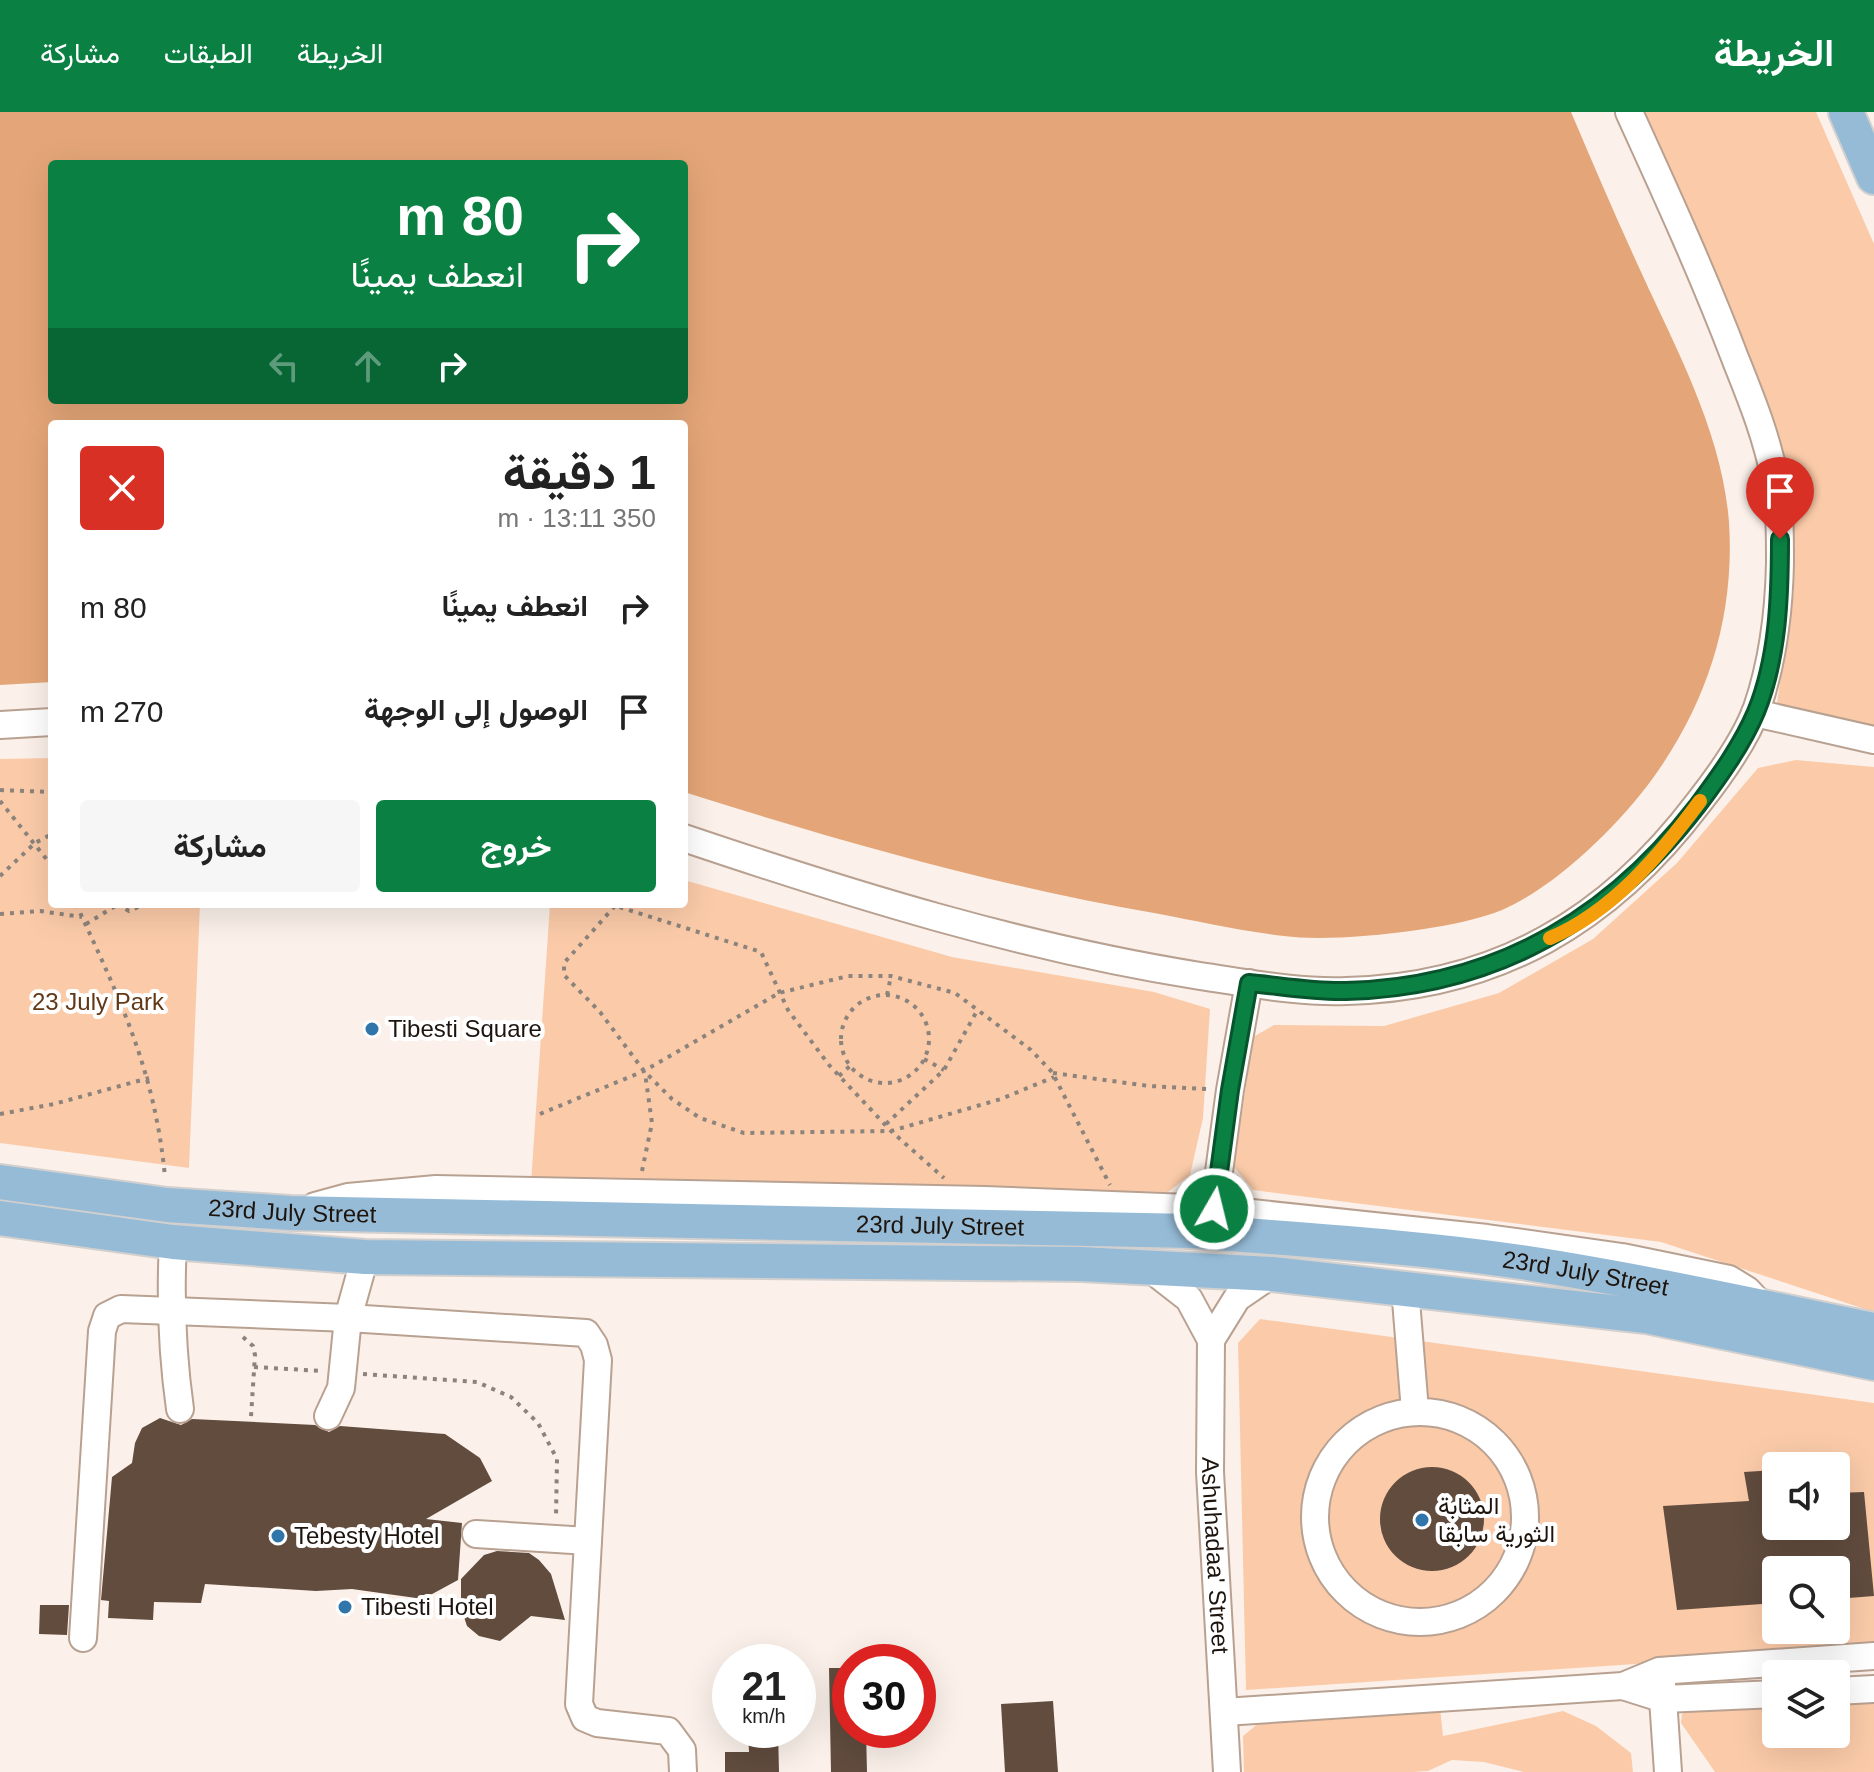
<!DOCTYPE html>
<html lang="ar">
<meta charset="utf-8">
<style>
:root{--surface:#fff;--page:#f6f6f6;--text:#222;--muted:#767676;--accent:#0b8043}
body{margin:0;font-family:Helvetica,Vazirmatn,sans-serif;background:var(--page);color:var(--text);direction:rtl;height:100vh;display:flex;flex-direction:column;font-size:30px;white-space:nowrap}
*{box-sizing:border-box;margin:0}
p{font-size:26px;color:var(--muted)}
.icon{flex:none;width:44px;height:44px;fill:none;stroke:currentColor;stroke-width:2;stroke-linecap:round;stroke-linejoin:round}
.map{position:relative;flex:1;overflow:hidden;direction:ltr}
.side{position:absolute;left:48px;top:308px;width:640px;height:488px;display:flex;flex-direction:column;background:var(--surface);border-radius:8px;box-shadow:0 8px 32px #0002;direction:rtl}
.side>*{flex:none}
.guide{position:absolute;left:48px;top:48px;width:640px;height:244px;border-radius:8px;box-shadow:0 8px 32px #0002;direction:rtl;background:#0b8043;color:#fff;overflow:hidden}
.buttons{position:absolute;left:1762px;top:1340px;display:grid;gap:16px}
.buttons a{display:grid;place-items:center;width:88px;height:88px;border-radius:8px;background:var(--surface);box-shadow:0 8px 32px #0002;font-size:40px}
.speed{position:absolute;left:712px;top:1532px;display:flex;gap:16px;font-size:40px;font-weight:700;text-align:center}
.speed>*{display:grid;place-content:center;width:104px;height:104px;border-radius:50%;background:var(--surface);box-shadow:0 8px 32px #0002;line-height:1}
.speed small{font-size:20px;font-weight:400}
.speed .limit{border:12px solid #d22;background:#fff;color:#111}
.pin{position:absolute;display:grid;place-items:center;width:68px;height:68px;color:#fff;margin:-82px -34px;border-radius:50% 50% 50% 0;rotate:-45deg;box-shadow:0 0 8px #0007}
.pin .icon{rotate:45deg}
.me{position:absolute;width:88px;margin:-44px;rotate:8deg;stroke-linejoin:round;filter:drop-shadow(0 0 6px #0008)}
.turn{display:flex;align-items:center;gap:28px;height:168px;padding:0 32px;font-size:36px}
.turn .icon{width:104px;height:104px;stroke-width:2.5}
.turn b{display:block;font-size:56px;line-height:68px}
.lanes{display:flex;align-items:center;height:76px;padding:0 32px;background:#0003;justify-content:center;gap:40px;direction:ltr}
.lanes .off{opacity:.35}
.round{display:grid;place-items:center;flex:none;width:84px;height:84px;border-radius:8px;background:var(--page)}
.headline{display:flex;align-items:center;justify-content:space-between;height:136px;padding:0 32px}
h1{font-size:48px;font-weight:700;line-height:60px}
.action{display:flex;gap:16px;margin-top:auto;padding:16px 32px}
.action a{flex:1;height:92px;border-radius:8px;background:var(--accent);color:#fff;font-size:32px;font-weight:700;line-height:92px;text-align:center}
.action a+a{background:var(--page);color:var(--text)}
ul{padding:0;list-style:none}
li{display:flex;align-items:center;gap:24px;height:104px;padding:0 32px}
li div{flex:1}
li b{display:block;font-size:30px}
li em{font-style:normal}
header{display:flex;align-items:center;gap:48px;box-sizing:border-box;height:112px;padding:0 40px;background:var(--accent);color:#fff}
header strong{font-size:38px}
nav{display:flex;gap:44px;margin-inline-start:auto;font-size:28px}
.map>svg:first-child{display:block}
</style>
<header>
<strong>الخريطة</strong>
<nav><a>الخريطة</a><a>الطبقات</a><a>مشاركة</a></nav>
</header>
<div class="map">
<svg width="1874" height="1660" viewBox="0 0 1874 1660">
<rect width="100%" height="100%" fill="#fbf1ea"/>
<path fill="#fbcba9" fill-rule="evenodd" d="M1637,0h179l58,132v490l-97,-31 17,-113v-72l-23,-105 -30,-53z
M52,646v146h148l-11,264 -189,-25v-384z
M1796,648l78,7v545l-213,-70 -408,-52 -19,-23 19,-130 21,-12 110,1 115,-33 94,-54 84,-76 81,-95z
M684,768l268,77 202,35 56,17 -7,109 -13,57 -22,17 -637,-9 19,-279h134z
M1260,1207l614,84v245l-628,42 -8,-347zM1776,1354h60v60h-60zM1776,1458h60v60h-60z
M1874,1589v71h-159l-34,-49 1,-9 8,-5 86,-4v29h60v-32z
M1440,1596l3,28 120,-25 33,15 35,27 2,19h-109l-40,-10 -32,-2 -24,11 -15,1h-169l-1,-36 23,-19z"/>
<path fill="#e4a678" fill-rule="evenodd" d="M0,0h1571c23,54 46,108 71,162 36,79 80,159 87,248 6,94 -21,180 -76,256 -35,48 -96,108 -151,132 -47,20 -168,33 -218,26 -44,-5 -87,-15 -130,-23 -161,-28 -315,-72 -470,-121v-368h-632v258l-52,3zM52,52h632v236h-632z"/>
<path fill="#614c3e" d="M160,1306l21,7 11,-6 123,6 14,7 11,-6 105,8 35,24 12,23 -66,38 36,4 -4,57 -35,19 -71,-10 -36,2 -111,-7 -4,19 -47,-1 -1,18 -45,-2 1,-17 -8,-1 11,-123 20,-14 3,-20 7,-15z
M1380 1407a52 52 0 1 1 104 0a52 52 0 1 1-104 0Z
M1776,1358v56h60v-33l28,-1 10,104 -38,3v-29h-60v33l-99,7 -14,-104 86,-5 -5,-29z
M497,1439l32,2 10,7 12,14 14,46 -34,-4 -31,25 -21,-5 -12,-10 -6,-18v-29l23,-24z
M40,1493h29l-2,30 -28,-1z
M829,1556h21v62h16l1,42h-36z
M1053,1589l5,71h-53l-4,-68z
M748,1618h30l1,42h-54v-20h24z"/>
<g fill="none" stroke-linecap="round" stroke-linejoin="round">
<defs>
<g id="minor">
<path d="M1755,601l119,27"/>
<path d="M0,613l52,-3"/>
<path d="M684,726c169,57 340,110 516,138 48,7 99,17 147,15 151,-4 263,-71 352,-189 22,-28 46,-61 58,-94 16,-47 22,-96 23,-145 0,-27 0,-56 -5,-83 -8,-43 -24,-82 -40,-122 -32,-84 -69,-165 -106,-246"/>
<path d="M1249,871l-19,107 -16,119 273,29 135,19 107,22 18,11 16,17"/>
<path d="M315,1094l33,-9 88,-8 549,11 229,9"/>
<path d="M173,1130c-3,58 -1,110 7,167"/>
<path id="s1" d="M1148,1155l41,32 22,41 -1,132 17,300"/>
<path d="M1405,1176l10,123"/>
<path d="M1211,1228l26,-42 35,-24"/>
<circle cx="1420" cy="1405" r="105"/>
<path d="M328,1304l13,-28 7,-70 17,-61"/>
<path d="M476,1422l112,7"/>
<path d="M83,1526l19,-307 5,-15 14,-7 227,9 238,15 8,12 4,15 -19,344 6,14 12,5 71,8 14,19 1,22"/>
<path d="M1662,1572l6,88"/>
<path d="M1623,1574l41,13 112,-5"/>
<path d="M1836,1579l38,-2"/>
<path d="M1224,1600l399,-26 36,-15 215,-15"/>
</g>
<g id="major">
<path d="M1846,0l28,65"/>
<path id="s2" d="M0,1070l167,23 123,8 903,18c109,9 220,15 328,31 118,18 235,44 353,68"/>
<path d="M0,1106l173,24 192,15 716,7 191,10 374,42 228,47"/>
</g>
</defs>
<use href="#minor" stroke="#b9a191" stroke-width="30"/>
<use href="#major" stroke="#d2d0cf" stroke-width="38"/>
<path stroke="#8c837c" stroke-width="4" stroke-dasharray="4 6" stroke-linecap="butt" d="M0,678l52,2
M0,689l52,65
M0,764l35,-33 17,-9
M76,792c44,95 79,167 89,273
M117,792l12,7 16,-7
M610,792l151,48 27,58 41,55 62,66 53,47
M615,794l-51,57v12l36,37 44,59 28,28 28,19 44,15 147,-2 110,-32 53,-22
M0,802l40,-3 42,6
M86,812l31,-19
M887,883l4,-19
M841 927a44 44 0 1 1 88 0a44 44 0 1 1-88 0Z
M924,947l20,11
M1053,961l96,13 58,3
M839,964l11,-10
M0,1002l54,-10 95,-26
M540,1002l104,-43 135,-78 69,-17h43l64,17 76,57 21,22 58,113
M886,1012l58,-54 34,-61
M642,1059l10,-48 -7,-50
M243,1225l10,9 2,9 -4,62
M254,1255l68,4
M363,1262l114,8 34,15 27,26 19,36 -1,58"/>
<use href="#minor" stroke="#fff" stroke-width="26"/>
<use href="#major" stroke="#96bbd7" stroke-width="34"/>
</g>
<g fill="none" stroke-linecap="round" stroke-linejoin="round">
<defs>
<path id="route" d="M1214,1097l16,-119 19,-107c32,3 66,9 97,8 148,-4 263,-70 352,-186 21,-28 44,-60 58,-93 22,-54 24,-115 24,-173"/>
</defs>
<use href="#route" stroke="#07532c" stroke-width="20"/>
<use href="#route" stroke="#0b8043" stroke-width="14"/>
<path stroke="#f59e0b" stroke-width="14" d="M1550,826c62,-26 111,-84 150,-137"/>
</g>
<g fill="#3176ab" stroke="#fff" stroke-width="3">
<circle cx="372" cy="917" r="8"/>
<circle cx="1422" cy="1408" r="8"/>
<circle cx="278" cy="1424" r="8"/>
<circle cx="345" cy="1495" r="8"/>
</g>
<g text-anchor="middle" stroke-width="8" stroke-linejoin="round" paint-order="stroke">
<g font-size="24" fill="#623817" stroke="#fff">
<text x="98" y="898">23 July Park</text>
</g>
<g font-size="24" fill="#1d140e" stroke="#fff" text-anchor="start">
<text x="388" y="925">Tibesti Square</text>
<text x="1438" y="1402">المثابة<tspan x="1438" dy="28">الثورية سابقا</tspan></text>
<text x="294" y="1432">Tebesty Hotel</text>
<text x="361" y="1503">Tibesti Hotel</text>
</g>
<g font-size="24" fill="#1d140e" stroke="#fff">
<text dy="8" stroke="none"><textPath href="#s2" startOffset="294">23rd July Street</textPath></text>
<text dy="8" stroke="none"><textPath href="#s2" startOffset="942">23rd July Street</textPath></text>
<text dy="8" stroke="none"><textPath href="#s2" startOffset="1590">23rd July Street</textPath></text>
<text dy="8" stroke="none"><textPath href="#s1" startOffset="314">Ashuhadaa' Street</textPath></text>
</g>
</g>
</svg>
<div class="buttons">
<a><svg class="icon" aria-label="sound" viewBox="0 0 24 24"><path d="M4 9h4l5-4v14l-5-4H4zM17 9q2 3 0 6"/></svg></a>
<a><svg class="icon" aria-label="search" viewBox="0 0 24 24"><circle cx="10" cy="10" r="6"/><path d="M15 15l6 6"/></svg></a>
<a><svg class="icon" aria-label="layers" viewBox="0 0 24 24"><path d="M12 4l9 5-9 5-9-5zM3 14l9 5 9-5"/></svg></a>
</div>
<div class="speed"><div>21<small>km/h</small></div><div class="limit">30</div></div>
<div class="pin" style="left:1780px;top:427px;background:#d93025"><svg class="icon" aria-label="arrive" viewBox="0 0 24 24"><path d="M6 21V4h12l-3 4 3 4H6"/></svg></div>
<svg class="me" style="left:1214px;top:1097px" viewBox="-20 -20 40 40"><circle r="17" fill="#0b8043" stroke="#fff" stroke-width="3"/><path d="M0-11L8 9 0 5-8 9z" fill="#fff"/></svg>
<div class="guide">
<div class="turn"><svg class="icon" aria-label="right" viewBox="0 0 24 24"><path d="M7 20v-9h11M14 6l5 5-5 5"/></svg><div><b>80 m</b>انعطف يمينًا</div></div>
<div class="lanes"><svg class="icon off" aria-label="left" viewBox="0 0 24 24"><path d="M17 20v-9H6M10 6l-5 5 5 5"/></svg><svg class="icon off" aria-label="ahead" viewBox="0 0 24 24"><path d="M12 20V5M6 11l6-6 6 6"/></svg><svg class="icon" aria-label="right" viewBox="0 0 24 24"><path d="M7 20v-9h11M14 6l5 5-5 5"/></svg></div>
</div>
<section class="side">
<div class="headline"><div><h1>1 دقيقة</h1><p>350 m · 13:11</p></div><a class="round" style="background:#d93025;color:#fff"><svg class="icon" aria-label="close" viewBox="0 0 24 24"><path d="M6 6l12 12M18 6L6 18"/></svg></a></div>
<ul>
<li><svg class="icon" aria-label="right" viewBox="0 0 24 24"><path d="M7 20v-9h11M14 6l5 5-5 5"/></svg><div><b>انعطف يمينًا</b></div><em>80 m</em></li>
<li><svg class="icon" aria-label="arrive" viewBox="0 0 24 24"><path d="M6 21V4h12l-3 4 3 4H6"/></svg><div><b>الوصول إلى الوجهة</b></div><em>270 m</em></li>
</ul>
<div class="action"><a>خروج</a><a>مشاركة</a></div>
</section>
</div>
